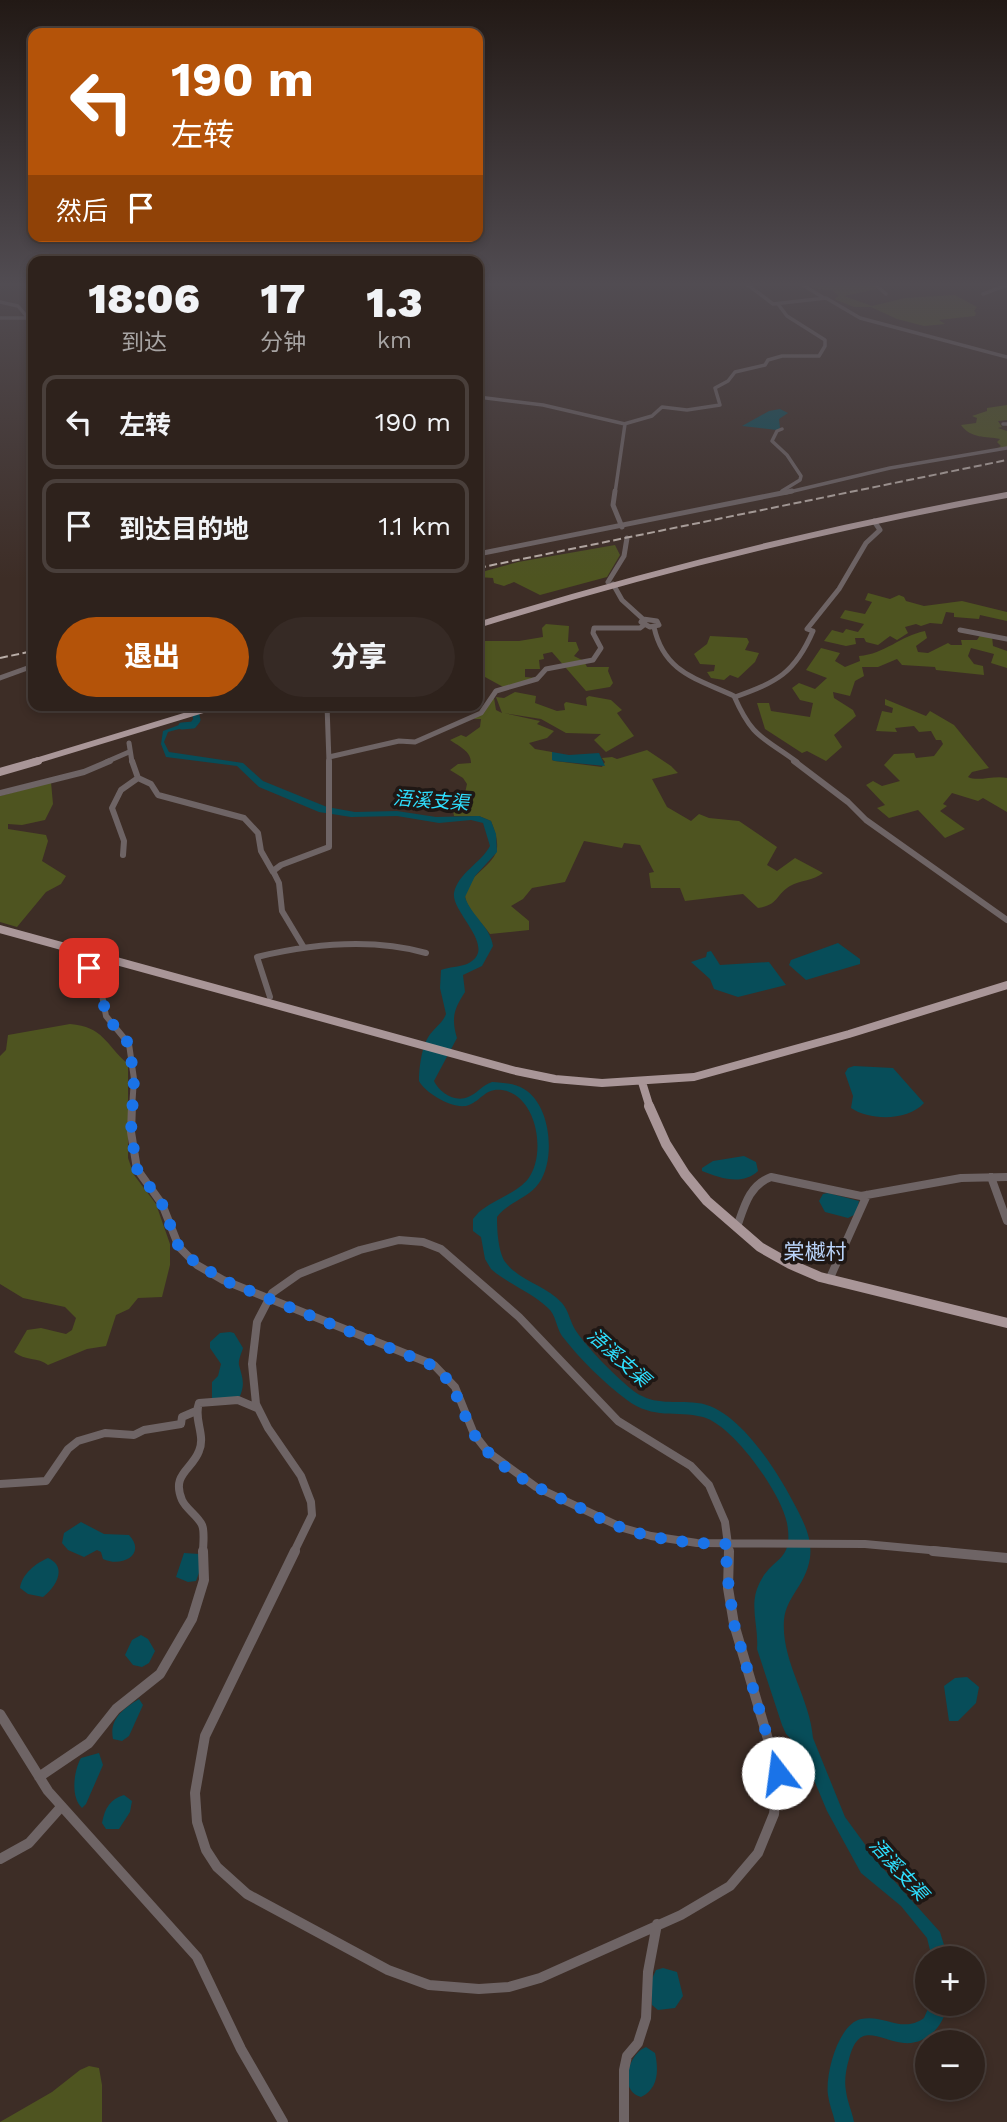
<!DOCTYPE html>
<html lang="zh">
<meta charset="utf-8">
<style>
:root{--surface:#2e221c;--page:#362a25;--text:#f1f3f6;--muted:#a7a4a3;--line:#493f3b;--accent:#b45309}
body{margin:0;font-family:"Work Sans","Noto Sans SC",sans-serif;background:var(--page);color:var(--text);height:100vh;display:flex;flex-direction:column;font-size:26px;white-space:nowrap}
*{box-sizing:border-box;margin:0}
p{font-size:23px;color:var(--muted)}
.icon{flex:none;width:38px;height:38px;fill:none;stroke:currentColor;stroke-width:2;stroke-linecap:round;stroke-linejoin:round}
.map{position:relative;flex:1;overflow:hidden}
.drawer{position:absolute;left:28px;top:256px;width:455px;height:455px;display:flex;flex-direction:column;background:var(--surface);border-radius:14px;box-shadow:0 4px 10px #0003,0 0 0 2px var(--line)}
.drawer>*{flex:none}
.hud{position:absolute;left:28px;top:28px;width:455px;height:214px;border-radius:14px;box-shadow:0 4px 10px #0003,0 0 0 2px var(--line);background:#b45309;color:#fff;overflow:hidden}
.controls{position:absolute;left:915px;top:1946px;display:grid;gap:14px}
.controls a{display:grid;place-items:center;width:70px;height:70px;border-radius:50%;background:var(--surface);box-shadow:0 4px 10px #0003,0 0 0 2px var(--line);font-size:35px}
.pin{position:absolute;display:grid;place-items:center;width:60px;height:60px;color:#fff;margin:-30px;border-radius:14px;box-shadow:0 4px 10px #0006}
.me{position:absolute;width:77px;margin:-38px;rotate:345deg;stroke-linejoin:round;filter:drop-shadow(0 0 5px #0008)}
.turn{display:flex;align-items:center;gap:24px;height:147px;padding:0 28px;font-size:32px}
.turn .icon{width:91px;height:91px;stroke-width:2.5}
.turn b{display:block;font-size:49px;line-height:60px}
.then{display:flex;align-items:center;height:66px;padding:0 28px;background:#0003;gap:14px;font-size:26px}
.eta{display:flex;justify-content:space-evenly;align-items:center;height:119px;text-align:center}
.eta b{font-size:42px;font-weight:800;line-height:49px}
.action{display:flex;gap:14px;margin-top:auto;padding:14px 28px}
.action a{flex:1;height:80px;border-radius:42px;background:var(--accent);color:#fff;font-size:28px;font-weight:800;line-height:80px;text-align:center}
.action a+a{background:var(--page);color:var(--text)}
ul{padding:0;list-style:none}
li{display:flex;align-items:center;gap:21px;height:94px;margin:0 14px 10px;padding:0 14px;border:4px solid var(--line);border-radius:14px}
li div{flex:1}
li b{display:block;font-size:26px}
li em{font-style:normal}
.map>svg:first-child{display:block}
</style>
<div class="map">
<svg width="1007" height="2122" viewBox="0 0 1007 2122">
<rect width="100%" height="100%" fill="#3d2d26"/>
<path fill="#4e5420" d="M802,282h68l7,7 -33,7 28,10 33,-8 50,-3 22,12 -3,4 2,2 -1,3 -36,4 6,4 -21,2 -27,-7 -26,-12h-17l-20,-8 5,-3 -7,-6 -14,-1z
M1007,405v15l-9,1 4,6 -4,1 9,3v16l-9,1 3,-2 -4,-4 3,-3c-14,-3 -29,0 -39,-14l15,-2 1,-5 -5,-2 15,-5v-3z
M615,545l5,10 -13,22 -67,18 -26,-13 -10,4 -10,-3 -1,-5 -15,-1v-4l40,-11z
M868,593l22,6 9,-4 5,2 2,4 18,5 38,-5 45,11v9l-27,-6 -1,4 -25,-2v-4l-8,-1 -4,12 -12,-1 -9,3 -5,-2 -11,3 3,6 -11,7 -7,-4 -12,9 -12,-3 -2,-4h-9l1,6 -10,2 -22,-5 8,-11 11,3 3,-4 12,3 6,-8 -24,-6 5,-8 20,4 7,-12 -7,-2z
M546,624l23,2 -1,16h8l3,8 -5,6 10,5 3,6h22l-1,4 5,12 -3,4 -24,4 -34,-39 -9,2 1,5 -5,1 1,9h-15v8l12,1 -32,10 -20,-11 -2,-10 -5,-1v-25h41l24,-4 -1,-9z
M925,631l2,7 -11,8 2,6 10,1 20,-10 3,2h11l-1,-5h16l4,-6 11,2 1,10 14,5v17l-16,-5 3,-9 -23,-6 -3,8 6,8 9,2 1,9 -48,-5 -1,-3 -33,-2 -5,-6 -19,8h-16l2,9 -9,5 -5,15 -17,-4 1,6 19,12 3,6 -22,19 8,12 -16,14 -19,-10 -5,2 -37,-24 -8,-26h12l2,8 39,6 3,-14 -13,-3 -8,-12 7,-5 16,6 12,-11 -21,-8 15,-22 19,5 -5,8 10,6 15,-6 -1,-5c26,-2 41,-20 66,-25z
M710,636l37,2 2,4 -4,8 14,3 -4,9 -17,16 -8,-3 -6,5 -13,-2 -4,-6 7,-1 1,-6 -15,-1 -6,-10 13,-10z
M515,692l21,4 -1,7 22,8 8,-1 -1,-6 2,-2 21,4 -1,-8 3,-2 22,4 11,10 -5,3 17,23 -28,16 -12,-12 7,-6 -35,-1 -25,-14 -37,-6 36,8 -3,3 17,7 -7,7 -18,5 6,6 17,3v8l3,1 47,6 3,-5 -3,-4 10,-1 5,2 30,-9 24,16 7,7 -26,6 15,28 24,14 8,-7 10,4 30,3 38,26 -10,18 10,6 18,-13 28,15c-10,8 -22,7 -33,13 -14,8 -11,19 -32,22l-15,-14 -58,7 -5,-13h-29l-2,-15 5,-1 -14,-27 -16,-2 -2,5 -38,-7 -19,41 -33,6 -9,11 -12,7 18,15v9l-39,4c-7,-10 -18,-20 -23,-31 -11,-23 29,-36 30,-55 1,-9 -3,-19 -6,-27l-12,-5h-25l-3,-15 12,1 4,-18 -4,-6 -13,-8 8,-6 13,-1c0,-12 -11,-16 -21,-23l11,-5 5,2 14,-10 1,-8h-7l20,-21 2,12 6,3 -6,-16 8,1z
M885,699l41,17 4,-5 24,14 35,43 -17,4 -4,5c10,5 26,-2 39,1v34l-24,-14 -5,3 -26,-8 -9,11 4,2 -7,5 25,18 -20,9 -27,-28 -29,8 -12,-10 8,-3 -19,-20 7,-4 9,5 18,-5 -16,-16 10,-11 20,-1 2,5 18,-2 9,-12 -2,-4h-5l-5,-9 -12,1 -5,-6 -19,2 2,4 -21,-1 6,-20 10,2 1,-5 -8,-3z
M51,782l2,22 -8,16 -23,5 -14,-1v5l38,6 2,6 -6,20 24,15 -5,8 -15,8 -29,35 -17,-5v-126z
M70,1024c34,3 35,20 58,40v94l6,17 22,29 14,40v21l-8,32 -24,1 -9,11 -13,6 -10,31 -19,3 -39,16c-10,-8 -23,-4 -34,-13l13,-22 14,-2 25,6 6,-4 4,-12 -11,-11 -42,-9 -23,-14v-228l6,-6 2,-15z
M89,2066l10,2 3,17v37h-102l52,-30 28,-22z"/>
<path fill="#074d59" d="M780,409l8,4 -9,6 1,9 -3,2 -35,-4 27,-15z
M197,724l-29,8 -4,10 5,10 74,11 20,18 64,26 28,5 42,-1 39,6 43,-1 12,5 5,13 1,18 -22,24 -10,21c6,19 25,29 28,49l-11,20 -19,9 2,17c-11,17 -14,26 -8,46l-23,43c5,11 21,22 34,16 9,-3 14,-12 24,-15 11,1 23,1 32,7 27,16 32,70 15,94 -10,15 -31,19 -42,34 0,12 1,36 9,46 14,18 41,23 56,40 7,8 8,19 14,28 13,19 41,47 59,61 20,14 40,8 62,11 38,3 77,63 94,95 18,33 29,54 8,88 -7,11 -14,21 -15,34 -3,41 26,78 29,118l32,79 35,48 60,67 8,26h-16l-5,-20 -26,-32 -40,-33 -34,-62 -26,-62 -15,-15 -4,-9 -25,-76c2,-24 -9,-44 3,-67 13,-26 34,-20 27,-59 -6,-30 -54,-98 -84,-106 -28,-7 -49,3 -76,-17 -23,-17 -48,-42 -65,-64 -6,-9 -6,-21 -14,-28 -17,-16 -40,-24 -57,-39l-6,-10 -4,-22 -8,-6v-12l6,-7c14,-12 38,-19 49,-33 19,-25 9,-84 -26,-89 -17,-2 -20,10 -33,15 -14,6 -44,-12 -50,-24 0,-14 3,-39 13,-49 6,-7 11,-10 14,-18l-6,-26 1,-18c8,-3 18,-3 26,-6 33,-15 -16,-51 -13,-71 4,-20 27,-30 36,-47l-7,-23 -12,-3 -32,3 -42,-7 -46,1 -32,-5 -60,-25 -22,-21 -71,-9 -5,-13 2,-13 16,-6z
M552,752l17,3 30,-2 6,13 -50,-5 -3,-1z
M838,943l22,16v5l-54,16 -17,-15 2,-5z
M711,951l9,14 49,-3 17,23 -48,12 -24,-8 -4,-10 -19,-17 15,-5 1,-5z
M854,1066l39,2 31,35c-16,18 -54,18 -73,5l2,-12 -8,-23 3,-5z
M744,1156l12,6 2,9c-16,15 -38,7 -56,0v-3l11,-7z
M828,1193l31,8 -3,13 -8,4 -23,-6 -6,-11 4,-7z
M230,1332l4,1 9,15c-1,4 -5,12 -4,17 3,12 7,19 0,33l-27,1v-17l6,-6 3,-12 -11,-16v-6l10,-9z
M81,1522l23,12 25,1c18,19 -7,33 -26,24l-2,-7 -4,-2 -13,7 -16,-7 -6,-7 2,-10z
M184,1553l15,1 1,16 -4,11 -8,1 -12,-5z
M48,1558c20,9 8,29 -5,39l-15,-3 -8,-6c2,-14 16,-25 28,-30z
M141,1635l7,4 7,12 -6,12 -7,4 -9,-2 -8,-10 7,-15z
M967,1677l12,10 -3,16 -18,18h-9l-5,-35 11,-8z
M139,1699l4,6 -14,31 -7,5 -9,-2c-4,-20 10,-30 26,-40z
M99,1753l4,12 -17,39 -4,4c-12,-11 -8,-38 -1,-50z
M124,1795l8,6 -2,11 -11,17h-13l-4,-6c3,-15 8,-24 22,-28z
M663,1968l14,4 6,24 -8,12 -17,2 -6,-5v-26l4,-9z
M930,2004h17c-2,21 -20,41 -43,39 -26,-3 -45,-23 -55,16 -3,10 -5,22 -3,32 1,10 6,20 8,31h-19c-2,-9 -6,-18 -7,-27 -3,-20 10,-71 33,-76 24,-5 41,15 63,-1z
M646,2047l9,6c4,18 3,36 -14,44 -23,-6 -13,-43 5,-50z"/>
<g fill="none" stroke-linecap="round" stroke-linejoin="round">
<path stroke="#074d59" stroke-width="7" d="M182,726l11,-1 4,-5 -2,-9 -6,-6"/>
<path stroke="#6e6465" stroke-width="3.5" d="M24,282l3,5 6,1
M744,282l29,22 53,-6 34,20 147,39
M798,282l26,16
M872,282l14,12
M983,294l24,-9
M0,302l18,4 15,18
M0,318h27
M478,397l65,8 82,19 -10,69
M624,424l28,-8 10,-9 25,3 33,-5 -5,-17 13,-7 7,-9 30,-7 3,-5 14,-4h37l6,-10v-6l-38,-24 -9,-12
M1003,424h4
M782,429l-5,2 -5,10 15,14 14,21 -1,4 -18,11
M785,493l105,-25 117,-20"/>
<path stroke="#6e6465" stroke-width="5" d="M615,491l-2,14 9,22
M29,500l4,-2
M478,554l314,-63
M608,582l16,-26 3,-18
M613,584l9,16 21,19
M643,619l14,2 2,4 -9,2 -9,-5z
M654,627c10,46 44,52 80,69 19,43 28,40 63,66
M960,630l47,9
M0,678l33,-12
M735,697c42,-15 60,-24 78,-66l-6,-2 32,-40 27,-46 14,-13 -6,-9
M120,705l2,3
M327,705l2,57
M129,743l3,19
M329,757l70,-16 16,1 66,-29 15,-22 41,-12 9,-10 47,-9 8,-12 -8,-15 1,-5h46l4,-3
M106,762l23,-10"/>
<path stroke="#6e6465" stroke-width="6" d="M794,761l54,41 18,18 141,100
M138,778l13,6 7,11 86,23 14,15 3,18 12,21
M0,793l84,-21 26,-11
M123,855l1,-14 -12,-33 9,-18 17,-12 -6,-17
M303,946l-21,-35 -3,-28 -6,-12 8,-6 48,-18v-86
M96,954l-7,14 1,15 12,12 4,21 23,28 5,35 -2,29
M270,997l-13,-40c54,-13 115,-19 169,-4"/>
<path stroke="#6e6465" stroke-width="8" d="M132,1106l-1,26 6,37 25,35 17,43 18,18 26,15 211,85 21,22 19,47 14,18 48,35 87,41 28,8 46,7 168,1 86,8
M991,1177l16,44
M737,1227c7,-20 12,-42 34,-50l90,19 100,-18 46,-1
M829,1280l38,-85
M0,1484l46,-3 22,-32 10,-8 27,-8 29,2 10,-5 37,-6 1,-7 14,-6
M203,1552c0,-7 2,-20 -1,-27 -4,-9 -16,-16 -20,-25 -11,-26 10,-30 17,-49 7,-16 -6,-32 0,-48l39,-3 19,8
M294,1552l18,-37 -1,-13 -10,-26 -33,-48 -12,-24 -4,-40 5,-42 15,-29 27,-19 61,-24 39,-10 24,2 18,7 78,68 99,104 73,45 18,19 16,37 4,30"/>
<path stroke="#6e6465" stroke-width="10" d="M295,1551l-90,185 -10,57 2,29 9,28 11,17 30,27 141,76 41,15 50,4 30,-2 31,-9 141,-63 49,-29 28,-33 16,-39 4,-41 -44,-149 -6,-36 1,-37
M933,1551l74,7
M0,1714l48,77 149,166 44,92 42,73
M39,1777l50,-34 27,-34 44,-35 32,-55 12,-39 -1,-29
M0,1859l29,-16 32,-36
M624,2122v-52l3,-14 11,-13 8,-25 2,-46 9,-48"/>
<path stroke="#a99698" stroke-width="6" d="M478,625c174,-54 350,-97 529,-130
M32,762l188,-57"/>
<path stroke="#a99698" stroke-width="8" d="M0,772l38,-11
M0,929l516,142 39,8 47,4 92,-6 155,-43 158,-49
M642,1082l8,26"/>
<path stroke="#a99698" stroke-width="10" d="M649,1106l17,38 19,30 22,27 53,46 30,17 30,13 187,46"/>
<path stroke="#baaea8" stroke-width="2" stroke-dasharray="8 3.5" stroke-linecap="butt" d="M478,568l529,-108
M0,658l33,-7"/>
</g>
<linearGradient id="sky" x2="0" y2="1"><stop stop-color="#221915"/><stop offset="0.49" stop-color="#514c52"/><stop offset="1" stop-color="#514c52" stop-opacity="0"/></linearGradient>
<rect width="1007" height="579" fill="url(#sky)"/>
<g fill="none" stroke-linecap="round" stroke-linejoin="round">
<path stroke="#1a73e8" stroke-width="12" stroke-dasharray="0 21.6" d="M89,968l1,15 12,12 4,21 23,28 5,35 -3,53 6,37 25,35 16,41 10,12 35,23 211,86c26,20 27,52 46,77 21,27 54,43 84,57 15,7 29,15 44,22 38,17 79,22 121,22l-3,22 8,58 44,149"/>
</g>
<g text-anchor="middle" stroke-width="7" stroke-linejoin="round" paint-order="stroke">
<g font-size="19" font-style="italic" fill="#2edffe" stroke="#1f1714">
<text transform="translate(431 800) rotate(4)" y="7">浯溪支渠</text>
<text transform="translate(619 1357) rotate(42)" y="7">浯溪支渠</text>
<text transform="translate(899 1869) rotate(48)" y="7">浯溪支渠</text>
</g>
<g font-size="21" fill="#b9d3f9" stroke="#1f1714">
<text x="815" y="1259">棠樾村</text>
</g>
</g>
</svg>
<div class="controls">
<a>+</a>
<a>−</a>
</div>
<div class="pin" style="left:89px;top:968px;background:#d93025"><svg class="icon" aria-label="arrive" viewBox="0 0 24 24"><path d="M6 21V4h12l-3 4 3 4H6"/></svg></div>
<svg class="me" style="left:778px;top:1773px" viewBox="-20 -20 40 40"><circle r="19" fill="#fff"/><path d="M0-13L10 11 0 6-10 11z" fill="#1a73e8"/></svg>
<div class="hud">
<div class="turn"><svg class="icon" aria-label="left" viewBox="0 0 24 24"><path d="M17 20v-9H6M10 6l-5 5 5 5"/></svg><div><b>190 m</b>左转</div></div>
<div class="then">然后<svg class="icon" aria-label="arrive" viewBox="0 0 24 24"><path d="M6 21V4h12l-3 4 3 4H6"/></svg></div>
</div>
<section class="drawer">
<div class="eta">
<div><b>18:06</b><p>到达</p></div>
<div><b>17</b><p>分钟</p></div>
<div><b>1.3</b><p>km</p></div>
</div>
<ul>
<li><svg class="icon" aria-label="left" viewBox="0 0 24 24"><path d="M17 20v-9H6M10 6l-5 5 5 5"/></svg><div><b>左转</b></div><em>190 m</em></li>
<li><svg class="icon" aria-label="arrive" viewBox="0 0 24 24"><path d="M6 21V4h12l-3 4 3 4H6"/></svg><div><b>到达目的地</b></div><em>1.1 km</em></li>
</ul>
<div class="action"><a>退出</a><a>分享</a></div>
</section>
</div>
